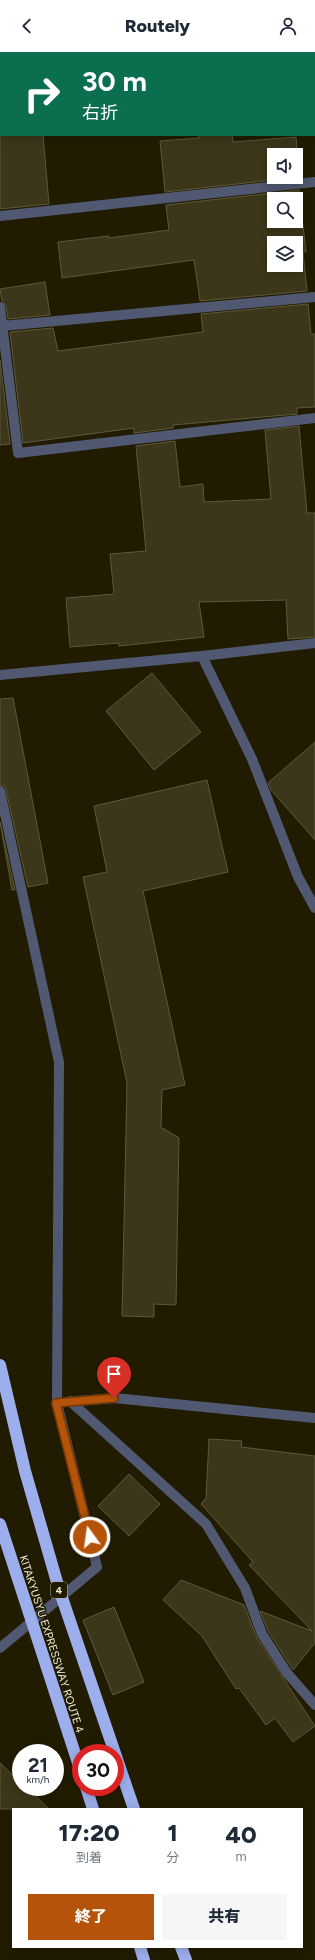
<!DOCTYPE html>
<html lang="ja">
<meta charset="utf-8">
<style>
:root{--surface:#fff;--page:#f6f6f7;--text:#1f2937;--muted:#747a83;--accent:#b45309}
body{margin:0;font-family:Figtree,"Noto Sans JP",sans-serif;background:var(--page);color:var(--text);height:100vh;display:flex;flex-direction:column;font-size:15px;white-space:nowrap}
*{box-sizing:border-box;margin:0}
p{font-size:13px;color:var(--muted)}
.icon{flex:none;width:22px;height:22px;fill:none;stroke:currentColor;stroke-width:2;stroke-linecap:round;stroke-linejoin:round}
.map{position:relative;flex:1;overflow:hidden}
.sheet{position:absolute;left:12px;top:1756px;width:291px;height:140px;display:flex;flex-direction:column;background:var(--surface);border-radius:0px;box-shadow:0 2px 10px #0003}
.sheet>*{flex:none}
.hud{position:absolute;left:0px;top:0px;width:315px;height:84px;box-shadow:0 2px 10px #0003;background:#0b6e4f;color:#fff;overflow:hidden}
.tools{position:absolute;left:267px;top:96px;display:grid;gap:8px}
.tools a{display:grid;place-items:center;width:36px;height:36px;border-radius:0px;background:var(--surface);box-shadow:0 2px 10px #0003;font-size:20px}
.speed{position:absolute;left:12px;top:1692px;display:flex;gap:8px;font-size:20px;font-weight:700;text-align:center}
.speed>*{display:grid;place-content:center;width:52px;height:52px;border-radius:50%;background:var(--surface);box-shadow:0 2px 10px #0003;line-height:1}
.speed small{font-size:10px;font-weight:400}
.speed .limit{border:6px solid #d22;background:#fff;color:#111}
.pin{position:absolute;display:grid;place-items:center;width:34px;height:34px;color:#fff;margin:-41px -17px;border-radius:50% 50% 50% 0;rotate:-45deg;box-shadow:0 0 4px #0007}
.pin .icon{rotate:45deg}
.me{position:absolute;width:44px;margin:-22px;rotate:346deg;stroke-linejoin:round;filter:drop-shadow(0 0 3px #0008)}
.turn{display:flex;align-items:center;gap:14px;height:84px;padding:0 16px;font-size:18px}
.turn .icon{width:52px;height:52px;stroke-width:2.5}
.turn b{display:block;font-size:28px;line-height:34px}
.eta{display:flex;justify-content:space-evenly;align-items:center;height:68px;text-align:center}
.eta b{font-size:24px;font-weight:800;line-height:28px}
.primary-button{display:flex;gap:8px;margin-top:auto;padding:8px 16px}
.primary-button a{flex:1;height:46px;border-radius:0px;background:var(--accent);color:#fff;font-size:16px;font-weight:800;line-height:46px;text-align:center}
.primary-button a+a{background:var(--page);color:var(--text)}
header{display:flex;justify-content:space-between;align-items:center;height:52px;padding:0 16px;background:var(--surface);font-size:18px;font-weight:800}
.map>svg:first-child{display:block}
</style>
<header><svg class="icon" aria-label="back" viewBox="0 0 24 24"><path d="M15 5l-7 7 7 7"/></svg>Routely<svg class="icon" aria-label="person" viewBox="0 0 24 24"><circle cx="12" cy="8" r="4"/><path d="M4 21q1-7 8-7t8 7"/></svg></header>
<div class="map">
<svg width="315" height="1908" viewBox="0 0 315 1908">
<rect width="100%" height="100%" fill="#211c01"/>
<path fill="#3c371a" stroke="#5d593b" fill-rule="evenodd" d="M0,83h43l6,69 -49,5z
M199,83h33l1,7 63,-5 4,40 -135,15 -5,-51 39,-3zM274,103h22v22h-22z
M299,138l7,62h-3l4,39 -107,10 -6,-41 -132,18 -4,-36 51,-6v2l60,-8 -3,-25zM274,147h22v22h-22zM274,191h22v22h-22z
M45,230l5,33 -42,4 -2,-13 -4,-5 -2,-12z
M308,252l3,30h4v73l-18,1v6l-124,11v3l-39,5v-5l-111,15 -13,-111 43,-4 5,23 145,-19 -2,-18z
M0,308l10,84 -10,1z
M299,374l8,87h8v124l-27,2 -2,-39 -87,2 5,35 -85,9v-3l-49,4 -4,-49 48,-4 -4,-40 36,-3 -10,-105 39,-5 5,46 23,-3 1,18 67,-3 -6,-69z
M152,621l49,59 -47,38 -48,-59z
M13,646l35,185 -20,4 -22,-97 -1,-4 -5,-1v-86z
M315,690v98l-44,-50 -3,-7z
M207,728l21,92 -85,19 42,194 -23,5 -1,37 18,11 -3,167 -22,-1v13l-32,-1 5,-233 -44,-206 24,-5 -13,-66z
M0,770l15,68h-3z
M209,1387l33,2 -1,6 74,9v187l-22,27 -25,-39 -8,-20 52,20 -63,-66 4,-3 -52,-58 5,-6z
M129,1422l31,30 -31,32 -31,-30z
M181,1528l63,25 13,33 58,88 -22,16 -18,-24 -9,7 -27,-37 -3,1 -34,-53 -39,-36z
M114,1555l30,75 -31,13 -30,-75z
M0,1711l21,20v4h5l23,22h-49z"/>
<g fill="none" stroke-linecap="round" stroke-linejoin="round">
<path stroke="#515871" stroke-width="10" d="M165,1l10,-1
M0,17h1
M0,164l315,-34
M0,255l18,146 297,-35
M2,274l313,-29
M202,604l50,103 46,118 17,31
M0,623l202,-19 113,-13
M0,739l59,271 -2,341 40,164 -97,81
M70,1349l136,123 39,64 17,46 25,39 28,32
M66,1350l48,-4 201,20"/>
<path stroke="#9daeec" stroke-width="12" d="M0,1313l25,106 34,118 75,220
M0,1472l81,248
M86,1735l7,22
M140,1895l4,13
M181,1895l5,13"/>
</g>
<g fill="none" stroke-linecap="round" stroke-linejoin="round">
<defs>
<path id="route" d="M90,1485l-34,-134 58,-5"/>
</defs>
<use href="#route" stroke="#753606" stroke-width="10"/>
<use href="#route" stroke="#b45309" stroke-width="7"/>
</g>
<g text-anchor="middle" stroke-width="3" stroke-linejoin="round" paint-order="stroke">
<rect fill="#211c01" stroke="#b0ad99" stroke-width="1" x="51" y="1530" width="16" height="16" rx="3"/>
<g font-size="10" font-weight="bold" fill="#edebda">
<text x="59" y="1542">4</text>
</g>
<g font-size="11" fill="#edebda" stroke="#211c01">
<text transform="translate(52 1592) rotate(72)" y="4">KITAKYUSYU EXPRESSWAY ROUTE 4</text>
</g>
</g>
</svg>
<div class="tools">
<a><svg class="icon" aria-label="sound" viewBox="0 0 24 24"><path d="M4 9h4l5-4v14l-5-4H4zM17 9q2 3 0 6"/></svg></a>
<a><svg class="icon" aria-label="search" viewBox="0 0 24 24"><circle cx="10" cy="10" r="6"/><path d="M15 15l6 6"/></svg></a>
<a><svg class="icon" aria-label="layers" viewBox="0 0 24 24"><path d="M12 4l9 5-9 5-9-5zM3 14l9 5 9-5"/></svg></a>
</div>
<div class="speed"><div>21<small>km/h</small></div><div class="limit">30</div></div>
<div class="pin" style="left:114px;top:1346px;background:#d93025"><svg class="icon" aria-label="arrive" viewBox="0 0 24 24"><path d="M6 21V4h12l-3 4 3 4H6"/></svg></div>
<svg class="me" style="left:90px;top:1485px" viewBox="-20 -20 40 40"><circle r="17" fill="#b45309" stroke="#fff" stroke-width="3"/><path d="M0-11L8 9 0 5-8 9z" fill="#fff"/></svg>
<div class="hud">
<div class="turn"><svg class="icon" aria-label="right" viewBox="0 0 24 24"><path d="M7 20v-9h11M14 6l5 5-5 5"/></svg><div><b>30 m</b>右折</div></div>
</div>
<section class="sheet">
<div class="eta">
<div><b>17:20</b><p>到着</p></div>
<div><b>1</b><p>分</p></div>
<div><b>40</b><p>m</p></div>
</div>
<div class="primary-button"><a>終了</a><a>共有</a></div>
</section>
</div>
